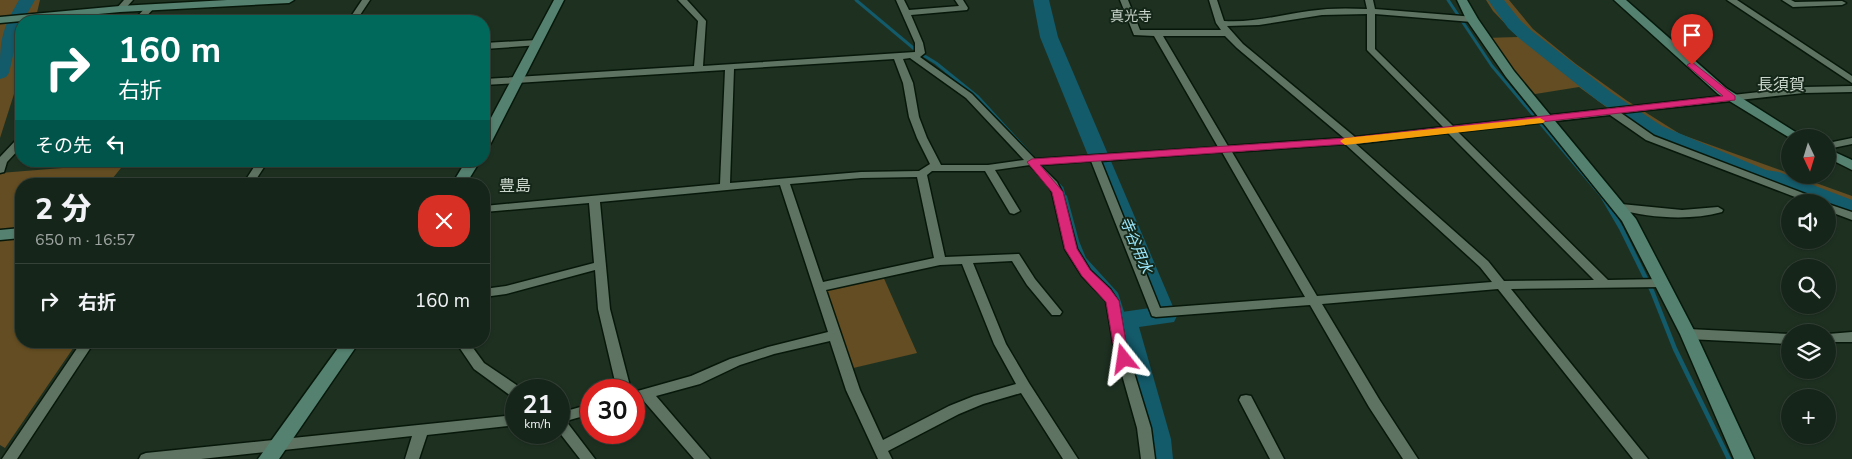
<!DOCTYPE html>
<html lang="ja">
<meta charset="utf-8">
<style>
:root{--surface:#162519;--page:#233126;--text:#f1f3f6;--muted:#9ea5a2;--line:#354238}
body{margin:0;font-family:"Nunito Sans","Noto Sans JP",sans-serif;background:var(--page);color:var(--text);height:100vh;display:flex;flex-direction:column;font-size:19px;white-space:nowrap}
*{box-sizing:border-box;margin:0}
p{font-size:16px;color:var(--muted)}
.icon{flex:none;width:28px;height:28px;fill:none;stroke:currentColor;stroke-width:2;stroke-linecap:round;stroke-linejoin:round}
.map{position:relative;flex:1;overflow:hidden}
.side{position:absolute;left:15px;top:178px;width:475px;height:170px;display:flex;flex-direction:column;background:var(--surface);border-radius:20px;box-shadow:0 1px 4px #0004,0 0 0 1px var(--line)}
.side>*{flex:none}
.guide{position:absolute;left:15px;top:15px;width:475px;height:152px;border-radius:20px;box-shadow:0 1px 4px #0004,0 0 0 1px var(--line);background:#00695c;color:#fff;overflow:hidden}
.needle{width:32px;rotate:176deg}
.tools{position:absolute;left:1781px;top:129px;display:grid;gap:10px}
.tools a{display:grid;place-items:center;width:55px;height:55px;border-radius:50%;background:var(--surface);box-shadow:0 1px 4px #0004,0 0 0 1px var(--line);font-size:25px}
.speed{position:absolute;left:505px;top:379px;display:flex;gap:10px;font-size:25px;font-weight:700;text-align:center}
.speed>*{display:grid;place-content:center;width:65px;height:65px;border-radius:50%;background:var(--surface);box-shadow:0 1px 4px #0004,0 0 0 1px var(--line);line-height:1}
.speed small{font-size:12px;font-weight:400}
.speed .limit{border:8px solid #d22;background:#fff;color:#111}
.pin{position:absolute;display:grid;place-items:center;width:42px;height:42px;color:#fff;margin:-51px -21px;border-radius:50% 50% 50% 0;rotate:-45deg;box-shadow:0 0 5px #0007}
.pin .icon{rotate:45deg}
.me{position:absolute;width:55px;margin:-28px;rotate:345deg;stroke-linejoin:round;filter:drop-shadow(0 0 4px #0008)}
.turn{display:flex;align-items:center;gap:18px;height:105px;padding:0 20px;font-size:22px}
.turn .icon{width:65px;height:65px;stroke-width:2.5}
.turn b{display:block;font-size:35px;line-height:42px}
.then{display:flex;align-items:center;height:48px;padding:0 20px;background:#0003;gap:10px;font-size:19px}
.round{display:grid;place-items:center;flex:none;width:52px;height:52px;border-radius:20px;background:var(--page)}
.overview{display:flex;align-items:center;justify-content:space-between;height:85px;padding:0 20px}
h1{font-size:30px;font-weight:800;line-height:38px}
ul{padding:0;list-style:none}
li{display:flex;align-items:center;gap:15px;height:75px;padding:0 20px;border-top:1px solid var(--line)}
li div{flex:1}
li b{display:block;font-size:19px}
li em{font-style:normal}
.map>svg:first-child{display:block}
</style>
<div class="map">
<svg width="1852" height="459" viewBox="0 0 1852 459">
<rect width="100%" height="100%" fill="#1e3121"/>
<path fill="#644d22" d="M0,0h40l-5,21h-14v51l-21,66z
M1486,0h23l24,29 43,35 50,36 54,34 172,62v20l-24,-9v-5h-11l-171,-66 -67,-49 -50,8 -45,-57 34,-1 -25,-26z
M125,163l-17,21h-87v49l-12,1h12v107h57l-73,107 -5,-3v-272z
M882,274l35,79 -68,16 -30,-82z"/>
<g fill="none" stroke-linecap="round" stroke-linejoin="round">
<path stroke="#135a6a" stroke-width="3" d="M856,0l62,52 18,11 42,34 54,59
M1448,0l44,66 112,133
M1037,162l25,26 3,11"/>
<path stroke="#135a6a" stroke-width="4.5" d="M1065,197l12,45 7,17 32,35 8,25
M1603,197l18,31 31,63 23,58 54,110"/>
<path fill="#135a6a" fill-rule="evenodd" d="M19,0h16l-12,21h-2l-12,52 -3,4 -6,2c0,-38 0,-46 19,-79z
M1033,0h16l9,37 119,279 -3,6 -35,5 32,112 2,20h-28l-2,-20 -31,-120 3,-6 35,-5 -110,-271z
M1488,0h16l16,20 12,11 80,62 50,33 104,44 13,2 73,28v15l-24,-9v-4c-22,0 -53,-17 -75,-23l-105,-45 -50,-33 -78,-62 -12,-11z"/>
<defs>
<path id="street" d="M124,0h9l-10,11h-6l-1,-2z
M362,0h8l-14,21h-8z
M678,0h9l19,21 -3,45 212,-14v-9l-19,-43h8l5,10 50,-4 -4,-6h8l5,8 -1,2 -56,5 12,28 2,10 -5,4 52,37 63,65 183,-12 -64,-111 -20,-1 -14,-35h8l12,30h81l-5,-7 -7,-23h8l7,21c29,2 56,-6 85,-10 19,-3 38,-3 58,-2l-2,-9h8l2,9 100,8v4l-3,1 -97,-8v35l78,77 351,-39 48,-1v6l-48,1 -183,20 33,23 167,64 1,2h-14l-162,-62 -36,-25 -152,17 150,148 54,-1 6,4 -6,4 -151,2 137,170h-15l-135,-170 -176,15 57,95 39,60h-15l-34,-52 -59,-102 -154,12 -4,-1 -61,-155 -51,4 17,17 5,10 15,57 13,21 20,19 8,12 7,42 26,85 4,31h-14l-4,-31 -24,-85 -7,-42 -24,-25 -17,-27 -13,-57 -4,-7 -18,-20 -35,5 25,41 -6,3 -4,-1 -25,-42h-53l-5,4 18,82 74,-3 16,25 27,33 -2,3h-8l-25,-30 -15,-24 -39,2 33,81 23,39 49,76h-15l-42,-66 -38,11 -24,10 -71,37 4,8h-14l-32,-69 -16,-49 -56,13 -34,11 -40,19 -44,12 54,63h-16l-51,-59 -9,2v-10l57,-16 39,-17 38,-12 60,-15 -48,-147 -180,17 10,107 21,81h-14l-19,-81 -3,-39 -89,24 -22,3v-8l22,-3 88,-23 -5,-60 -105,9v-6l236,-22 5,-114 -241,15v-6l210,-13 4,-45zM1367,14v36l76,77 -88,10 -112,-93 -16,-18 32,-1 63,-10zM1163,36h62l12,12 107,90 -116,8zM910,58l56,40 58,62 -36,5h-47l-14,-27 -8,-21 -6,-34 -10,-24zM894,59l9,24 6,34 8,21 13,26 -11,7 -58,1 -131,11 4,-114zM1448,133l146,147 -90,1 -16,-20 -132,-117zM1345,144l135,123 12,15 -175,14 -85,-144zM1222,152l83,145 -145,11 -59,-147zM917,177l17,81 -111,24 -33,-98 71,-6zM962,264l32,80 22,40 -42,12 -25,10 -66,34 -23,-50 -34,-100 114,-25z
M1727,0h10l115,76v7z
M1782,0h9l4,2 47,-1 4,2 -4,2 -49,2z
M148,5h6l1,2 -13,14h-9z
M537,40l3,1v4l-56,4v-6z
M21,138v9l-14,15 -3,10 -4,1v-16l17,-18z
M1852,138v6l-24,5v-6z
M258,161h10l-15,23h-10z
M1621,204l61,6 36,-3 5,3 -1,2c-33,9 -72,6 -105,-3l-1,-2 1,-2z
M1828,204l24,8v8l-24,-9z
M1688,329l102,5v10l-102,-5 -4,-2 -2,-3 2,-3z
M1852,332v10h-24v-8z
M82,341h13l-78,118h-15z
M455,341h13l16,22 37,25 1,2h-6v7l-5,-1 -37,-27z
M1246,395l5,1 33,63h-14l-31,-59 2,-4z
M591,404v10l-25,7 29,38h-15l-21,-27v-19z
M516,415v10l-89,10 -8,24h-14l7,-23 -211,23h-62l2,-4 5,-2z"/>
<path id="secondary" d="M227,0h67l-5,3 -169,9 -120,11v-6l120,-11z
M554,0h10l-73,143 -2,3 -5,1v-16z
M1457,0h10l11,19 36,52 122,148 60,115 58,125h-20l-54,-125 -58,-113 -116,-144 -40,-58z
M1614,0h12l100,88 79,50h-15l-72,-44z
M1828,149l24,11v10l-24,-12z
M466,161h14l-14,23h-14z
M21,228v10l-21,2v-10z
M343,341h17l-81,118h-21z"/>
</defs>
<use href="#street" stroke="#07180a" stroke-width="3"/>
<use href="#secondary" stroke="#07180a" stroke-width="3"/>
<use href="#street" fill="#5e7361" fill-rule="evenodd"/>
<use href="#secondary" fill="#548170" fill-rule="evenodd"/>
</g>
<path fill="#db2777" stroke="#8e194d" d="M1692,62l43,34v4l-388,44 -307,21 23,27 14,57 13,21 20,19 9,12 7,42 5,16 -2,4h-9l-7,-20 -7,-41 -24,-26 -17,-27 -13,-57 -25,-30 5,-3 315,-21 376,-42 -34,-29 -2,-2z"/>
<path fill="#f59e0b" d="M1540,118l5,3 -2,2 -198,22 -5,-4 5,-3z"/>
<g text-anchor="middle" stroke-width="4" stroke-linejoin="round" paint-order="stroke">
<g font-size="14" fill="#cbd6cc" stroke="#142718">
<text x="1131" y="21">真光寺</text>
</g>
<g font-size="15" font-style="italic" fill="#9ae7fd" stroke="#142718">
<text transform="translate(1136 245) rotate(67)" y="5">寺谷用水</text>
</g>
<g font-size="16" fill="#cbd6cc" stroke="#142718">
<text x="1781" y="90">長須賀</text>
<text x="515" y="191">豊島</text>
</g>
</g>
</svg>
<div class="tools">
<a><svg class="needle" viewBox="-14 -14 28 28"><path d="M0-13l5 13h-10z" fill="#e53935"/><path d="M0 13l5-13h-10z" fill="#9ea5a2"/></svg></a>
<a><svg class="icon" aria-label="sound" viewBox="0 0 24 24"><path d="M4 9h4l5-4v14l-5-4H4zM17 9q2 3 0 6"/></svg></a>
<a><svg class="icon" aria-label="search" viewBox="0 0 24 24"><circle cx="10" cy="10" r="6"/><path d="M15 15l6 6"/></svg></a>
<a><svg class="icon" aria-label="layers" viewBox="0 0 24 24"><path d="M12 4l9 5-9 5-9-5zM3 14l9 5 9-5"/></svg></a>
<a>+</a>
</div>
<div class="speed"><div>21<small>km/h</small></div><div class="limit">30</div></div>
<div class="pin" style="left:1692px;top:65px;background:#d93025"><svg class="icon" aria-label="arrive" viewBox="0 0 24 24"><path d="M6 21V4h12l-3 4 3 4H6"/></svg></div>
<svg class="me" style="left:1124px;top:359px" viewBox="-20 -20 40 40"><path d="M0-17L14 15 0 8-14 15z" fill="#db2777" stroke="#fff" stroke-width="4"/></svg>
<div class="guide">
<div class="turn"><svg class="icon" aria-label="right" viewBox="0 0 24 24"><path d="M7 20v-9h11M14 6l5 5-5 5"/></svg><div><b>160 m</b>右折</div></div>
<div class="then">その先<svg class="icon" aria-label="left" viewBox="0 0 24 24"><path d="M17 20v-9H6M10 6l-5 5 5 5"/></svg></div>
</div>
<section class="side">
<div class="overview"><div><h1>2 分</h1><p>650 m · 16:57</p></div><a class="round" style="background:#d93025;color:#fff"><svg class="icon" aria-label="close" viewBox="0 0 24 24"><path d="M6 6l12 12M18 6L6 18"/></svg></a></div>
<ul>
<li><svg class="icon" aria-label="right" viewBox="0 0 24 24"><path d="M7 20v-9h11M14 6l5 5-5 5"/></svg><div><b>右折</b></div><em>160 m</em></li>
</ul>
</section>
</div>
